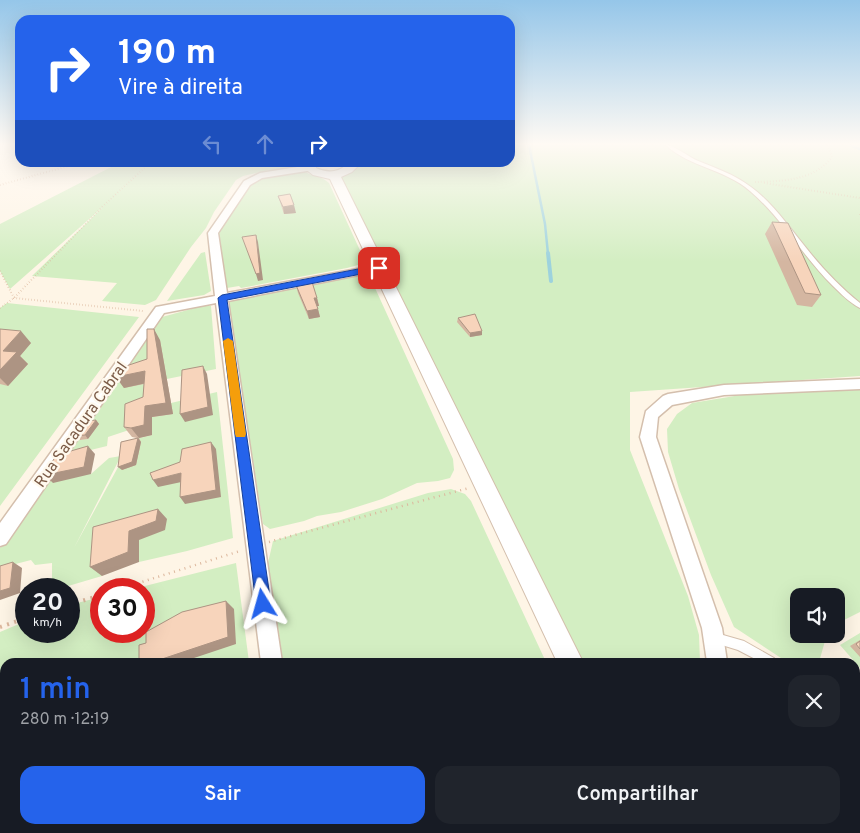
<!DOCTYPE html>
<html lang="pt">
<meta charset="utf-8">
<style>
:root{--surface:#171b24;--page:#20242c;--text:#f1f3f6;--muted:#9ea1a6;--accent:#2563eb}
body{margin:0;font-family:Overpass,sans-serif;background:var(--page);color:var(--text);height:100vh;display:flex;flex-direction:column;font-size:19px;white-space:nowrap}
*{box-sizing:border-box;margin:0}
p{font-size:16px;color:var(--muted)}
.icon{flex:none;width:28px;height:28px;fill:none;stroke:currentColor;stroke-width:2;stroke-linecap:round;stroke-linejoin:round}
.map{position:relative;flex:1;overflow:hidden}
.details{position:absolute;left:0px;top:658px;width:860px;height:176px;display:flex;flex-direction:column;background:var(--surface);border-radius:15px 15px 0 0;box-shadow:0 5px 20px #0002}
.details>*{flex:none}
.guide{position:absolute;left:15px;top:15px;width:500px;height:152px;border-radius:15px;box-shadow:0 5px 20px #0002;background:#2563eb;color:#fff;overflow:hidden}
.tools{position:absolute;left:790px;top:588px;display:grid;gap:10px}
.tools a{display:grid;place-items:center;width:55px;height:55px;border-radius:10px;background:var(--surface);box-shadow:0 5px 20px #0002;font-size:25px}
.speed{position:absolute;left:15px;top:578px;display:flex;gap:10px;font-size:25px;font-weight:700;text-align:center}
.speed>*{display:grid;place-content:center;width:65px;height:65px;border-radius:50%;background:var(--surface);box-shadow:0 5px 20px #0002;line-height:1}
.speed small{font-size:12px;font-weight:400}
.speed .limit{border:8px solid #d22;background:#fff;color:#111}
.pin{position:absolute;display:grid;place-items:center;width:42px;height:42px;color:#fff;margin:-21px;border-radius:10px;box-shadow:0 2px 8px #0006}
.me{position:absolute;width:55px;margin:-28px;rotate:352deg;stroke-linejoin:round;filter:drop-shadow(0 0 4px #0008)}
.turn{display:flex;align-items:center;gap:18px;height:105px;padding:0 20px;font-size:22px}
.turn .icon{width:65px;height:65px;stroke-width:2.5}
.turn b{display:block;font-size:35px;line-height:42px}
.lanes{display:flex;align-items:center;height:48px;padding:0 20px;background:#0003;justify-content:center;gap:25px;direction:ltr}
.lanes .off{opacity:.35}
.round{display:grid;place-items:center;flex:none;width:52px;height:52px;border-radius:15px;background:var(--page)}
.overview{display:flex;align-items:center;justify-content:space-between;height:85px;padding:0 20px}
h1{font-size:30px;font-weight:600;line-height:38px;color:var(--accent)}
.button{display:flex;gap:10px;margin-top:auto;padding:10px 20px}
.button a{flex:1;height:58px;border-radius:15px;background:var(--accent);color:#fff;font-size:20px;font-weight:600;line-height:58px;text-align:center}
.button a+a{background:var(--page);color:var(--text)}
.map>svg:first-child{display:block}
</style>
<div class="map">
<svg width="860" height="833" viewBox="0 0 860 833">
<rect width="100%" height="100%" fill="#fef5e6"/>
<path fill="#d3eec2" d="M510,145h350v231l-230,16v58l58,146 11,39 1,27h-130l-234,-484 14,-5 8,-8 -1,-2 153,-1z
M119,163h184l-2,5 -27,4 -5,-2 -26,6 -7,4 -22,32 -8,16 -15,19 -35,53 -11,5 -43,-4 15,-18 -85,-7 72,-70 -94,83 -10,-18v-47z
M300,169c9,7 21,6 29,14l35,76 -6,6 -11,3 -106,20 -2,-2 -12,2 -10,-60 30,-45 13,-7z
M205,252l6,39 -7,4 -37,6 34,-48z
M360,272l8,2 2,3 83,182 1,11 -4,8 -12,3 -21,2 -35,16 -41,13 -24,4 -13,5 -34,8 -7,-5 -35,-221 4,-3z
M7,303l132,14 -139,189v-198z
M206,305l5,1 5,63 -64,13 -20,47 -24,8 -1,9 -45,11 13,-17 14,-1 -4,-14 77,-108z
M860,385v227l-24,12v-28h-37v38h28l-8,28h-32l-53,-35 -23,-52 -32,-86 -11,-37 -1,-23 10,-15 15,-11 55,-9z
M217,392l16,146 -46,13 -48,11v-22l-35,-3 -2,39 -44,13h-6v-26l-17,2 -4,-5 -31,8v-20l60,-85 31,11 18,-16 12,-2 -47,92 49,-90v-16l29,-7v-18l19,-3v-11z
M451,489l14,5 6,7 75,161h-263l-15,-99 5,-22 155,-48z
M236,563l13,99h-244v167h265l1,4h-271v-201l26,-11v10h43v-26l32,-8v34h43v-42h-11z
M860,633v35l-20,-23z
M855,715l5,5v81l-5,5z
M307,829h317l2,4h-318z"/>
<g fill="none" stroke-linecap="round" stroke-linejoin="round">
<path stroke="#9dd2dd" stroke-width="2.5" d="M529,145l16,79 3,30
M850,145l10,4"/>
<path stroke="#9dd2dd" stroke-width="4" d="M548,253l3,28"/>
<defs>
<path id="service" d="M666,145c7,0 22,11 30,15 19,8 38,14 55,27 22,16 38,40 56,62 16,20 33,38 53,54v5c-10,-5 -19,-14 -27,-22 -30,-29 -51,-68 -83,-95 -25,-22 -61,-24 -84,-46z
M716,633l28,8 30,17 1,4h-14l-23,-12 -26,-8 -1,-4 1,-4z
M767,829h12l-1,4h-12z"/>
<path id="minor" d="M310,165l3,1v4l-51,8 -12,7 -32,48 9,60 152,-28 6,3 -6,3 -151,30 54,361h-21l-45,-359 -52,10 -158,231 -6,2v-23l156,-216 59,-11 -7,-63 36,-52 16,-8z
M860,379v10l-136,6 -52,10 -14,12 -2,20 66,191 5,34h-20l-5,-34 -62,-191 6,-26 17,-15 5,-2 56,-9z
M281,829h25l2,4h-26z
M692,829h25l-1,4h-26z"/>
<path id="tertiary" d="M306,162h11l-1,6c11,5 21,5 30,-3l1,-3h10l1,4 -6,6 -11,5 242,485h-26l-227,-483 -17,-4 -9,-7z
M634,829h33l2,4h-33z"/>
</defs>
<use href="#service" stroke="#d4bfad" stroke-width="2"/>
<use href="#minor" stroke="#d4bfad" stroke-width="3"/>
<use href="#tertiary" stroke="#d4bfad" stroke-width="2"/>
<path stroke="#dcb79d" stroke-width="2" stroke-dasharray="0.5 2.5" stroke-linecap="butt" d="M755,182c27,-1 59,-1 77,-25l-4,-12
M764,183l96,15
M0,185l83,-23
M860,214v2
M0,271l14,27 129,13
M0,308l14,-10 89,-92 48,-44"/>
<path stroke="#dcb79d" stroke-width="2.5" stroke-dasharray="1 4.5" stroke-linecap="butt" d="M269,542l200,-54
M132,585l108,-34"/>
<path stroke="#dcb79d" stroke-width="4" stroke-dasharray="2 5.5" stroke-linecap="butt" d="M120,589l16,-5
M69,605l32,-10
M0,627l26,-9
M855,686h5"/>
<use href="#service" fill="#fff" fill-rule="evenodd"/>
<use href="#minor" fill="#fff" fill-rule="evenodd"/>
<use href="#tertiary" fill="#fff" fill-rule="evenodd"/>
</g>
<path fill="#d4b6a1" d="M278,196l18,17 -12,1z
M772,222l49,73 -9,12 -15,-2 -32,-71z
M296,285l21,13 2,8h-2l3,11 -11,2 -11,-26z
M458,318l24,17 -12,2 -13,-15z
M0,329l31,14 -11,13 8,8 -20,22 -8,-2z
M160,340l13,74 -21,3v18l-13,3 2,4 -5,23 -14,5 15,-32 -5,-1 -8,-10 19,-30 1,-13 -20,4 -8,-11 31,-18z
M96,420l3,4 -11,15 -8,1 -4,-4z
M860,640v17l-10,-11z
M860,828v5h-6z"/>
<path fill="#ad9483" d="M294,205l2,8 -12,1 -1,-7z
M256,235l2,7 5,38 -5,1 -2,-7z
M314,298h3l2,8h-3z
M318,309l2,8 -11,2 -2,-8z
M154,329l6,11 13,74 -21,3v18l-13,3 -8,-10 14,-22z
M21,331l10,12 -11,13 8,8 -20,22 -8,-8v-8l3,-19z
M482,331v4l-12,2v-4z
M203,366l4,8 6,41 -28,7 -5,-8z
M145,371l6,11 -27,6 -8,-11z
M96,420l3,4 -11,15 -3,-4z
M138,438l3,4 -5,23 -14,5 -4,-3z
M211,442l5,7 5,48 -36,7 -5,-7z
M88,446l7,8 -4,20 -38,9 -8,-8z
M181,473l5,8 -28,6 -5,-7z
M158,509l9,10 -2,11 -26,10v22l-37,14 -12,-9 39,-36z
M13,562l9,6 -2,25 -20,7v-9z
M226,601l8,8 2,35 -54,18h-29z
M5,721v3l-5,2v-4z"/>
<path fill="#f7d4bb" stroke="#ad9483" d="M290,194l4,11 -11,2 -5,-11z
M772,222l16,1 33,72 -16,-2z
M256,235l4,38 -4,1 -14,-37z
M312,282l5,16h-3l4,11 -11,2 -11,-26z
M475,314l7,17 -12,2 -12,-15z
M0,329l21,2 -18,20 14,1 -17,18z
M147,329h7l12,74 -21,3 -1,19 -13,3 -7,-1 1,-23 18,-7 2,-26 -29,6 -2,-7 33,-11z
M203,366l5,41 -28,7 2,-44z
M96,420l-11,15 -9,1 11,-15z
M138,438l-6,24 -14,5 3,-25z
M211,442l5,48 -36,7 1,-24 -28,7 -3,-7 30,-11 2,-13z
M88,446l-4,21 -39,8 3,-8 9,-12z
M158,509l-2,12 -27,10 -1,21 -38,15 3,-40z
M13,562l-3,26 -10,3v-25z
M226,601l2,36 -75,25h-14v-17l7,-2v-11l36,-20z
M860,641v8l-4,-5z
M5,703v18l-5,1v-17z"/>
<linearGradient id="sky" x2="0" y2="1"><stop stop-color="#95c6e9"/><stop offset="0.55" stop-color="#fffaf4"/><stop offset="1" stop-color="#fffaf4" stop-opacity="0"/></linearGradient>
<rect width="860" height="262" fill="url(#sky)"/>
<path fill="#2563eb" stroke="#184099" d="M379,265l5,3 -2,2 -155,30 44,304 -2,5 -6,2 -5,-2 -2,-5 -38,-306 4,-3z"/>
<path fill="#f59e0b" d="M228,338l5,3 13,93 -1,3h-9l-1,-3 -12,-93z"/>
<g text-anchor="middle" stroke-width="4.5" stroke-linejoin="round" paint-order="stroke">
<g font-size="16" fill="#7b5b47" stroke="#fff9ee">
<text transform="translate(80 424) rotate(-55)" y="6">Rua Sacadura Cabral</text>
</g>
</g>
</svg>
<div class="tools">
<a><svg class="icon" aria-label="sound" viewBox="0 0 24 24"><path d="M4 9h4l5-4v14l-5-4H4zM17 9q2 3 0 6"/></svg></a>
</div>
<div class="speed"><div>20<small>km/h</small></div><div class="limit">30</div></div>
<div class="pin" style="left:379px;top:268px;background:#d93025"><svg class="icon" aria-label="arrive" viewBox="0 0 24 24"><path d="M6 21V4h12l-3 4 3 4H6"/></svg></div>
<svg class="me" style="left:263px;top:604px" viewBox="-20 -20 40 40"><path d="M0-17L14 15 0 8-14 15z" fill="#2563eb" stroke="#fff" stroke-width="4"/></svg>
<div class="guide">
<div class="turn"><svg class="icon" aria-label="right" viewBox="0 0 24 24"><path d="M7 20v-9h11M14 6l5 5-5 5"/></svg><div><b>190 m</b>Vire à direita</div></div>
<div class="lanes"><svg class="icon off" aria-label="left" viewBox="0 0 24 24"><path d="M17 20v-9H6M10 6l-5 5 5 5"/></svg><svg class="icon off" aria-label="ahead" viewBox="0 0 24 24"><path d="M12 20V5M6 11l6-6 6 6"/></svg><svg class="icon" aria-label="right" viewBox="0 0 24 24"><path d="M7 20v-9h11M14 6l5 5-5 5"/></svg></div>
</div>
<section class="details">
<div class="overview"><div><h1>1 min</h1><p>280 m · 12:19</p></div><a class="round"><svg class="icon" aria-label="close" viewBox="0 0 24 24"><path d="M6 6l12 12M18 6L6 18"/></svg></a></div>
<div class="button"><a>Sair</a><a>Compartilhar</a></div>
</section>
</div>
